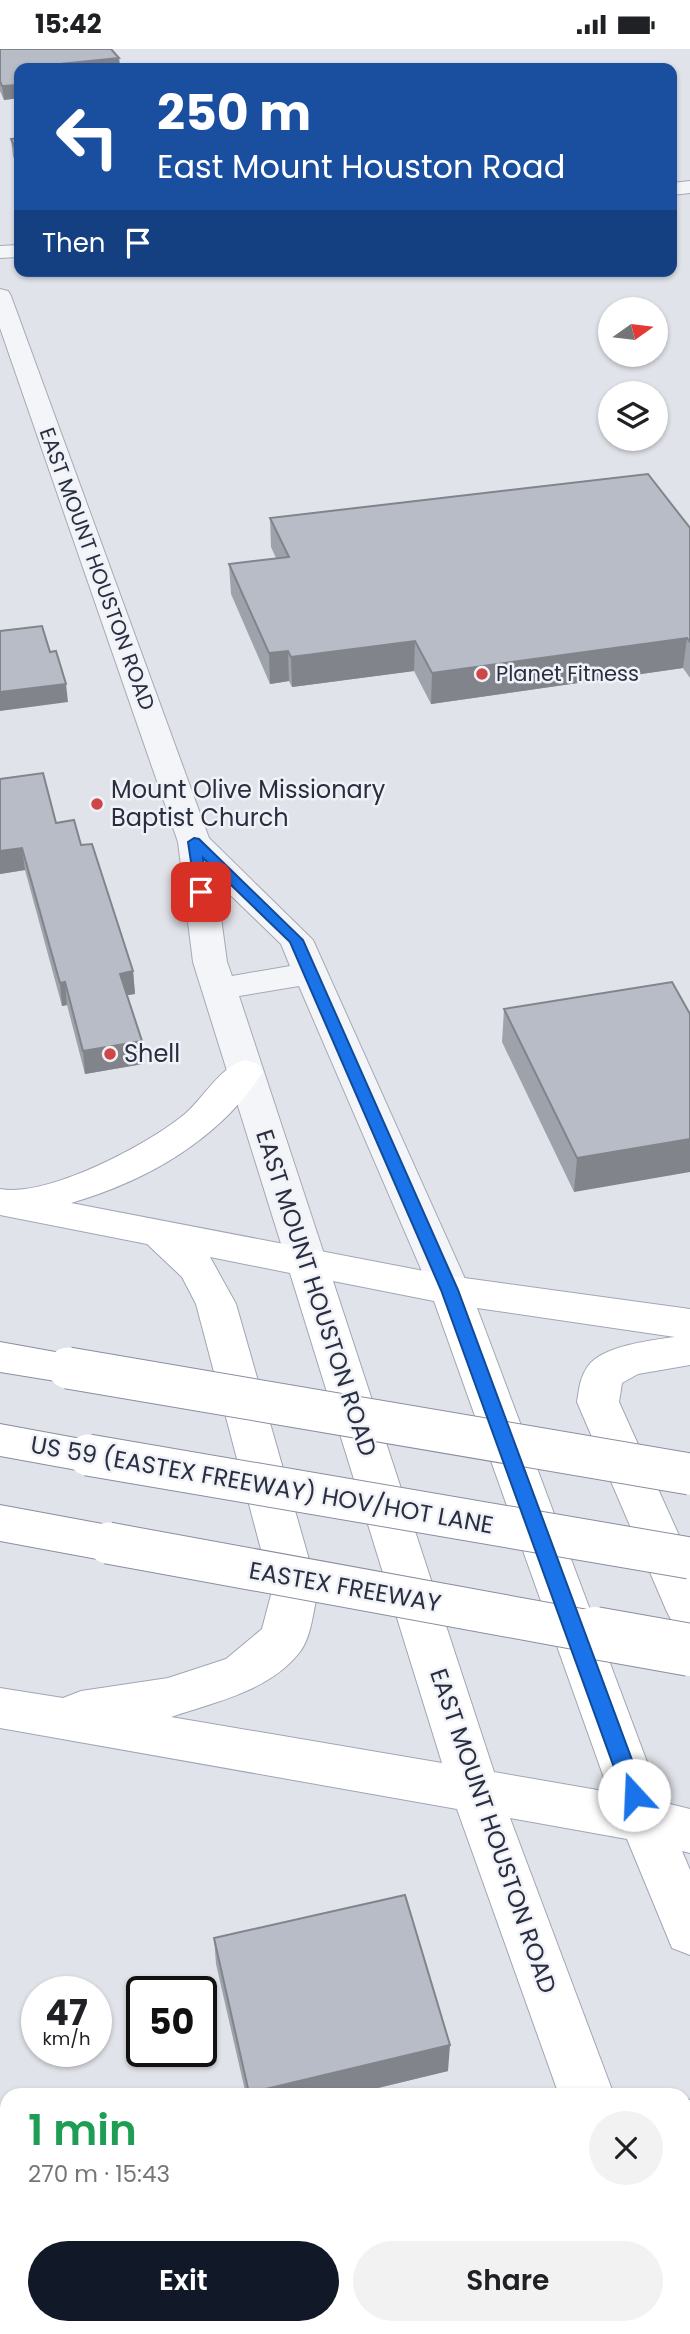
<!DOCTYPE html>
<meta charset="utf-8">
<style>
:root{--surface:#fff;--page:#f2f2f2;--text:#202124;--muted:#757577;--accent:#111827}
body{margin:0;font-family:Poppins,sans-serif;background:var(--page);color:var(--text);height:100vh;display:flex;flex-direction:column;font-size:26px;white-space:nowrap}
*{box-sizing:border-box;margin:0}
p{font-size:23px;color:var(--muted)}
.icon{flex:none;width:38px;height:38px;fill:none;stroke:currentColor;stroke-width:2;stroke-linecap:round;stroke-linejoin:round}
.map{position:relative;flex:1;overflow:hidden}
.panel{position:absolute;left:0px;top:2039px;width:691px;height:247px;display:flex;flex-direction:column;background:var(--surface);border-radius:21px 21px 0 0;box-shadow:0 2px 5px #0004}
.panel>*{flex:none}
.top-card{position:absolute;left:14px;top:14px;width:663px;height:214px;border-radius:14px;box-shadow:0 2px 5px #0004;background:#1a4fa0;color:#fff;overflow:hidden}
.needle{width:46px;rotate:76deg}
.buttons{position:absolute;left:598px;top:248px;display:grid;gap:14px}
.buttons a{display:grid;place-items:center;width:70px;height:70px;border-radius:50%;background:var(--surface);box-shadow:0 2px 5px #0004;font-size:35px}
.speed{position:absolute;left:21px;top:1927px;display:flex;gap:14px;font-size:35px;font-weight:700;text-align:center}
.speed>*{display:grid;place-content:center;width:91px;height:91px;border-radius:50%;background:var(--surface);box-shadow:0 2px 5px #0004;line-height:1}
.speed small{font-size:18px;font-weight:400}
.speed .limit{border:4px solid #111;border-radius:10px;background:#fff;color:#111}
.pin{position:absolute;display:grid;place-items:center;width:60px;height:60px;color:#fff;margin:-30px;border-radius:14px;box-shadow:0 4px 10px #0006}
.me{position:absolute;width:77px;margin:-38px;rotate:340deg;stroke-linejoin:round;filter:drop-shadow(0 0 5px #0008)}
.turn{display:flex;align-items:center;gap:24px;height:147px;padding:0 28px;font-size:32px}
.turn .icon{width:91px;height:91px;stroke-width:2.5}
.turn b{display:block;font-size:49px;line-height:60px}
.then{display:flex;align-items:center;height:66px;padding:0 28px;background:#0003;gap:14px;font-size:26px}
.round{display:grid;place-items:center;flex:none;width:74px;height:74px;border-radius:37px;background:var(--page)}
.headline{display:flex;align-items:center;justify-content:space-between;height:119px;padding:0 28px}
h1{font-size:42px;font-weight:600;line-height:52px;color:#1e9e55}
.cta{display:flex;gap:14px;margin-top:auto;padding:14px 28px}
.cta a{flex:1;height:80px;border-radius:42px;background:var(--accent);color:#fff;font-size:28px;font-weight:600;line-height:80px;text-align:center}
.cta a+a{background:var(--page);color:var(--text)}
.status{display:flex;justify-content:space-between;align-items:center;height:49px;padding:0 35px;background:var(--surface);direction:ltr}
.status svg{height:19px;fill:currentColor}
.map>svg:first-child{display:block}
</style>
<div class="status"><b>15:42</b><svg viewBox="0 0 49 12"><path d="M0 12V9h3v3zM5 12V6h3v6zM10 12V3h3v9zM15 12V0h3v12zM26 1h20v11H26zM47 4h2v5h-2z"/></svg></div>
<div class="map">
<svg width="690" height="2285" viewBox="0 0 690 2285">
<rect width="100%" height="100%" fill="#e1e3ea"/>
<g fill="none" stroke-linecap="round" stroke-linejoin="round">
<defs>
<path id="minor" d="M690,132v12l-18,2v-12z
M19,196v12l-19,1v-12z
M0,240l8,2 3,5 198,542 104,102 157,350 -6,10 -14,4 -14,-4 -6,-10 -131,-304 -60,10 88,267 -6,10 -14,4 -14,-4 -6,-10 -94,-301 -15,-120 -178,-514zM216,832l65,63 9,22 -58,10 -5,-14z
M7,2192v58l-7,2v-58z"/>
<path id="major" d="M245,1011l13,4 5,8c-43,67 -116,109 -192,131l379,73 240,33v56l-52,9 -16,9 -3,19 71,158v71l-16,-6 -7,-13 -90,-210c2,-13 3,-25 11,-36 14,-20 64,-26 87,-29l-198,-29 185,494 28,7v44l-8,-2 8,19v85l-18,-7 -45,-109 -117,-21 104,277h-55l-102,-286 -457,-81v-40l63,10 18,-7 87,-13 58,-19 36,-30 10,-38 -76,-287 -14,-27 -35,-33 -147,-29v-26c47,9 150,-45 186,-76 19,-17 34,-46 59,-53zM210,1208l80,16 152,490 -271,-46c44,-15 98,-26 128,-64 13,-16 14,-43 19,-62l-82,-287zM333,1232l101,20 175,491 -115,-20z
M684,2049l6,2v54l-6,-2z
M684,2207l6,2v67l-6,-2z"/>
<path id="highway" d="M0,1293l83,15 6,11 -6,11 -15,4 -68,-11z
M0,1375l103,19 7,12 -7,12 -15,5 -88,-16z
M0,1456l108,20 16,5 6,13 -6,13 -16,5 -108,-20z"/>
</defs>
<use href="#minor" stroke="#a6a9b4" stroke-width="2"/>
<use href="#major" stroke="#a0a6b5" stroke-width="2"/>
<use href="#highway" stroke="#898ea0" stroke-width="2"/>
<use href="#minor" fill="#f4f5f8" fill-rule="evenodd"/>
<use href="#major" fill="#fff" fill-rule="evenodd"/>
<use href="#highway" fill="#fff" fill-rule="evenodd"/>
<defs>
<path id="highway-bridge-far1" d="M68,1319l622,106
M88,1406l602,103
M108,1494l497,91"/>
<path id="highway-bridge" d="M595,1584l95,17"/>
</defs>
<use href="#highway-bridge-far1" stroke="#898ea0" stroke-width="43" stroke-linecap="butt"/>
<use href="#highway-bridge" stroke="#898ea0" stroke-width="54" stroke-linecap="butt"/>
<use href="#highway-bridge-far1" stroke="#fff" stroke-width="41"/>
<use href="#highway-bridge" stroke="#fff" stroke-width="52"/>
</g>
<path fill="#9ea2aa" d="M0,0l119,9 1,10h-101v30l-15,2 -4,-9z
M19,89v33l-6,-15 -2,-17z
M270,469l420,10v150l-7,-10 -252,36 -17,-33 -122,16 -3,-6 -19,3 -39,-90 -2,-30 47,-6 -5,-11z
M0,730l56,44 25,22 52,126 2,23 -8,1 15,46 1,23 -58,10 -18,-69 -5,1 -37,-136 -25,4z
M504,960l186,5 -116,178 -72,-150z
M214,1889l234,133 -99,24h-103l-30,-131z"/>
<path fill="#81848b" d="M119,9l1,10h-71v-3z
M19,36v13l-15,2 -2,-14z
M687,589l-4,30 -252,36 1,-31z
M415,592l-1,30 -122,16 -1,-30z
M288,602l1,30 -19,3 -1,-31z
M66,635l2,18 -68,9v-19z
M22,799l3,22 -25,4v-23z
M133,922l2,23 -13,2 -2,-22z
M65,933l2,23 -5,1 -2,-23z
M142,992l1,23 -58,10 -2,-23z
M690,1090v33l-116,20 3,-34z
M450,1996l-2,26 -99,24h-100v-2z"/>
<path fill="#b8bcc6" stroke="#81848b" stroke-width="2" d="M0,0h111l8,9 -70,7 2,3h-32v17l-17,1 -2,-5z
M19,89v18l-8,-17z
M648,425l42,54v114l-3,-4 -255,35 -17,-32 -124,16 -3,-6 -19,2 -40,-89 60,-7 -19,-39z
M42,577l8,26 6,-1 10,33 -66,8v-61z
M43,724l13,50 18,-3 7,25 11,-1 41,127 -13,3 22,67 -59,10 -18,-69 -5,1 -38,-135 -22,3v-72z
M672,933l18,32v125l-113,19 -73,-149z
M405,1846l45,150 -201,48 -35,-155z
M148,2278h26l1,7h-54z"/>
<path fill="#1a73e8" stroke="#114b97" stroke-width="2" d="M194,789l5,1 104,101 155,350 187,505 -3,6 -8,3 -7,-3 -3,-6 -183,-505 -151,-348 -87,-84 4,34 -6,4 -5,-1 -8,-53z"/>
<g fill="#cd4748" stroke="#f1f2f7" stroke-width="2.5">
<circle cx="482" cy="625" r="7"/>
<circle cx="97" cy="755" r="7"/>
<circle cx="110" cy="1005" r="7"/>
</g>
<g text-anchor="middle" stroke-width="5" stroke-linejoin="round" paint-order="stroke">
<g font-size="21" fill="#292f41" stroke="#f1f2f7">
<text transform="translate(97 520) rotate(70)" y="7">EAST MOUNT HOUSTON ROAD</text>
</g>
<g font-size="21" fill="#292f41" stroke="#f1f2f7" text-anchor="start">
<text x="496" y="632">Planet Fitness</text>
</g>
<g font-size="24" fill="#292f41" stroke="#f1f2f7" text-anchor="start">
<text x="111" y="749">Mount Olive Missionary<tspan x="111" dy="28">Baptist Church</tspan></text>
<text x="124" y="1013">Shell</text>
</g>
<g font-size="24" fill="#292f41" stroke="#f1f2f7">
<text transform="translate(316 1244) rotate(72)" y="8">EAST MOUNT HOUSTON ROAD</text>
<text transform="translate(262 1436) rotate(10)" y="8">US 59 (EASTEX FREEWAY) HOV/HOT LANE</text>
<text transform="translate(345 1538) rotate(10)" y="8">EASTEX FREEWAY</text>
<text transform="translate(493 1782) rotate(71)" y="8">EAST MOUNT HOUSTON ROAD</text>
</g>
</g>
</svg>
<div class="buttons">
<a><svg class="needle" viewBox="-14 -14 28 28"><path d="M0-13l5 13h-10z" fill="#e53935"/><path d="M0 13l5-13h-10z" fill="#757577"/></svg></a>
<a><svg class="icon" aria-label="layers" viewBox="0 0 24 24"><path d="M12 4l9 5-9 5-9-5zM3 14l9 5 9-5"/></svg></a>
</div>
<div class="speed"><div>47<small>km/h</small></div><div class="limit">50</div></div>
<div class="pin" style="left:201px;top:843px;background:#d93025"><svg class="icon" aria-label="arrive" viewBox="0 0 24 24"><path d="M6 21V4h12l-3 4 3 4H6"/></svg></div>
<svg class="me" style="left:634px;top:1746px" viewBox="-20 -20 40 40"><circle r="19" fill="#fff"/><path d="M0-13L10 11 0 6-10 11z" fill="#1a73e8"/></svg>
<div class="top-card">
<div class="turn"><svg class="icon" aria-label="left" viewBox="0 0 24 24"><path d="M17 20v-9H6M10 6l-5 5 5 5"/></svg><div><b>250 m</b>East Mount Houston Road</div></div>
<div class="then">Then<svg class="icon" aria-label="arrive" viewBox="0 0 24 24"><path d="M6 21V4h12l-3 4 3 4H6"/></svg></div>
</div>
<section class="panel">
<div class="headline"><div><h1>1 min</h1><p>270 m · 15:43</p></div><a class="round"><svg class="icon" aria-label="close" viewBox="0 0 24 24"><path d="M6 6l12 12M18 6L6 18"/></svg></a></div>
<div class="cta"><a>Exit</a><a>Share</a></div>
</section>
</div>
